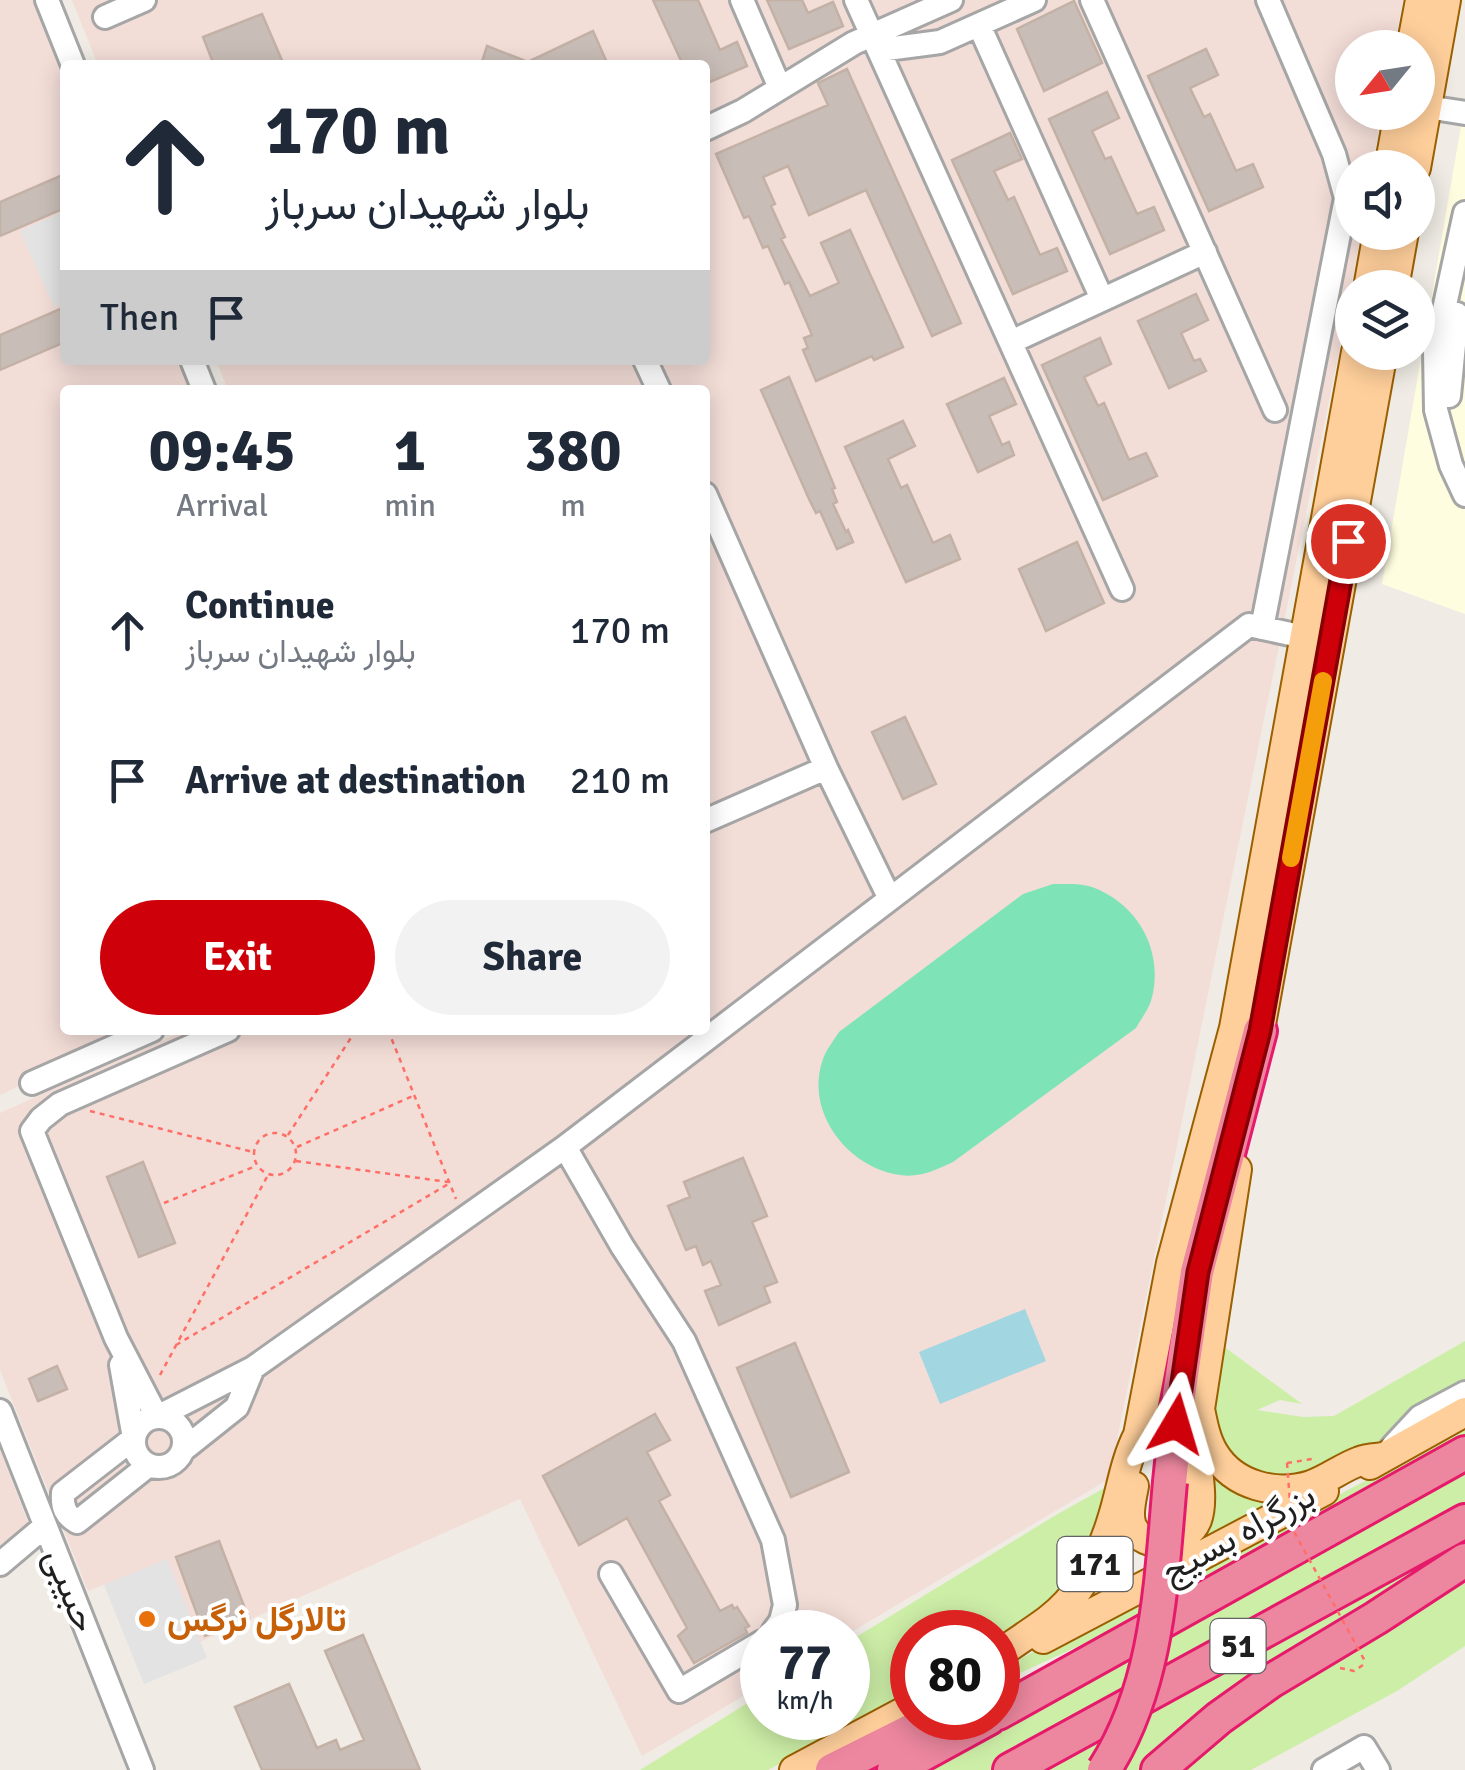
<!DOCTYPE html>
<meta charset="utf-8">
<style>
:root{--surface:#fff;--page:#f2f2f3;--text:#1f2937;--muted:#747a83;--accent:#ce000a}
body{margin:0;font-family:Signika,Vazirmatn,sans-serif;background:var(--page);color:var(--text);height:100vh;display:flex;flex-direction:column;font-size:38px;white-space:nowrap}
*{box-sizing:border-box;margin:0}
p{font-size:32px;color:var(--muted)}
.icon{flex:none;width:55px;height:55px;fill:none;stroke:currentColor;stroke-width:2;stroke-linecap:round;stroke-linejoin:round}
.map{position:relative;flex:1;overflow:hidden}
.sheet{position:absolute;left:60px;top:385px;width:650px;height:650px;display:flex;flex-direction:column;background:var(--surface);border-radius:10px;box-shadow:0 5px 25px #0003}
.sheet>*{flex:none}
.hud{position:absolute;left:60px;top:60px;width:650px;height:305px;border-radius:10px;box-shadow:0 5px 25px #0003;background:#fff;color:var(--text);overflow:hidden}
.needle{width:65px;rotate:240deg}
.tools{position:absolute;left:1335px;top:30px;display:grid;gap:20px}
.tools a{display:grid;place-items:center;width:100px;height:100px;border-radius:50%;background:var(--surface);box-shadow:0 5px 25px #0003;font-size:50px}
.speed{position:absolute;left:740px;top:1610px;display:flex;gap:20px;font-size:50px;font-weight:700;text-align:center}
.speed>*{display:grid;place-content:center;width:130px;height:130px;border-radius:50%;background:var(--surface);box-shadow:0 5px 25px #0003;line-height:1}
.speed small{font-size:25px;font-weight:400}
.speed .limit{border:15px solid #d22;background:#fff;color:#111}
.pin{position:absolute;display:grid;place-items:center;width:85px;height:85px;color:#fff;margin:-42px;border:5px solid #fff;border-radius:50%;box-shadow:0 2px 10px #0007}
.me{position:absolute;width:110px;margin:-55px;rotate:7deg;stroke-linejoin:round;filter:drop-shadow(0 0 8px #0008)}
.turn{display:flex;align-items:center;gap:35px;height:210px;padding:0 40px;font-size:45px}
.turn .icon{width:130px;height:130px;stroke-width:2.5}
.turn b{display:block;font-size:70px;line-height:85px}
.then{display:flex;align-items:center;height:95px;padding:0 40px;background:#0003;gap:20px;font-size:38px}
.eta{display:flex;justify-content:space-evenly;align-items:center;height:170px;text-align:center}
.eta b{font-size:60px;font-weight:700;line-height:70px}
.cta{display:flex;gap:20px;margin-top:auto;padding:20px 40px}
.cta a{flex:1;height:115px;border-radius:60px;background:var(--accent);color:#fff;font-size:40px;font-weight:700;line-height:115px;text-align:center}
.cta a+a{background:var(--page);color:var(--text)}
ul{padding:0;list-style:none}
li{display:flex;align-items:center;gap:30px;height:150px;padding:0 40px}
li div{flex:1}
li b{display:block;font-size:38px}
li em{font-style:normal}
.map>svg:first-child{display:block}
</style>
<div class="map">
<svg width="1465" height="1770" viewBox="0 0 1465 1770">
<rect width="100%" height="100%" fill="#f0ece5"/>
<path fill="#fffddf" d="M1465,103v511l-83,-30z"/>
<path fill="#f3ddd7" d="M0,0h35l30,76v284h114l12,30h-126v640h71l-136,65z
M72,0h1331l-9,47 -42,1v64l30,1 -10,54 -20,1v64l9,1 -20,109 -232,1137 -261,155 -86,-2v53l-120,71 -122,-257 -320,143 -33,-82 -79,31 -88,-221v-257l186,-83h519v-640h-477l-12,-30h489v-295h-607z
M0,1450l29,75 -29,25z"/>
<path fill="#cdeea7" d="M1215,1340l87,64 -22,-4 -23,10 46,7 31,-1 131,-75v47l-48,27 -41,30 -75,38 -65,-15 -26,-38z
M1465,1428v15l-165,90 -4,-6 1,-10z
M1204,1446l82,48 -83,53h-20z
M1465,1471v38l-475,261h-67z
M1115,1482c-13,31 -23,67 -42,94 -18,25 -51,43 -75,59v-3h-86v57l-15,10 -129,71h-128l122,-76v24h86v-76l208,-127z
M1287,1517l1,11 5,9 -126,66 2,-24z
M1465,1536v12l-320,222h-30l27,-55z
M1465,1583v63l-68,45 -146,79h-80l34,-30 184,-117z
M1152,1588l-3,26 -151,69v-12z
M1119,1727l-24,43h-53z"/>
<path fill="#7ee4b8" d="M1053,884c13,0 28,-1 39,3 47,17 73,66 59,114 -3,9 -10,18 -15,27l-183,134c-17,8 -34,16 -53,13 -52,-7 -96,-63 -77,-116 3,-9 11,-19 16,-27l184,-138z"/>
<path fill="#e3e3e3" d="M65,211v91l-11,5 -34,-76z
M167,1559l40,99 -63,26 -40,-99z"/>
<path fill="#a2d6e1" d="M1025,1309l21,52 -106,43 -21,-52z"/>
<path fill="#c9beb7" stroke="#c3b1a6" stroke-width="2.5" d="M653,0h45l22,50 17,-8 10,24 -42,18v-19h-22z
M767,0h35l6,13 25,-11 10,24 -54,23z
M1074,1l28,62 -58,28 -27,-62z
M262,14l22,51h-70l-11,-28z
M593,31l15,34h-127l6,-19 41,16z
M1206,49l12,26 -28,13 14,29 6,-3 26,57 17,-7 10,23 -54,24 -61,-135z
M847,69l114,254 -29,13 -66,-146 -57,25 -21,-49 -25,11 12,27 -4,2 14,31 -4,2 29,57 29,-13 -18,-40 29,-13 53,117 -29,13 -2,-4 -56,25 -13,-31 5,-2 -4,-10 8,-3 -23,-53 -4,2 -17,-38 -5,2 -14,-32 -5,2 -28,-64 112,-49 -10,-22z
M1107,92l12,26 -27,13 13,28 6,-2 26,57 17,-7 10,23 -54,24 -61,-135z
M1010,133l12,26 -28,12 14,29 6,-3 26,58 17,-7 10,23 -54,23 -61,-134z
M65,174v34l-65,28v-34z
M1196,294l12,26 -27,13 13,28 6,-2 6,12 -37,17 -31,-67z
M65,307v35l-65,28v-35z
M1100,338l11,26 -27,13 14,29 6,-3 25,57 17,-7 11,23 -54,24 -61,-135z
M789,377l46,111 -3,1 5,13 -4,2 13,28 2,-2 5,12 -16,7 -17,-38 -4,2 -7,-14 -48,-109z
M1004,378l12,26 -27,12 13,29 7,-3 5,13 -36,17 -31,-68z
M903,421l12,25 -27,13 13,29 6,-3 26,58 17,-8 10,24 -54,23 -61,-135z
M1077,542l27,61 -58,28 -27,-62z
M905,717l31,67 -33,15 -31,-67z
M743,1158l24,58 -15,6 25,60 -13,5 6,15 -51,23 -14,-34 16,-6 -10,-24 -8,4 -7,-19 -10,4 -18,-44 22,-9 -6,-15z
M143,1162l32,81 -36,14 -32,-80z
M795,1343l54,129 -58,25 -54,-129z
M57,1366l10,23 -29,12 -9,-22z
M655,1414l15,26 -23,12 23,43 -11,6 61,110 12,-6 2,4 3,-2 12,19 -4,2 2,5 -53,30 -16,-27 9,-8 -60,-110 -48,27 -36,-69z
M219,1541l30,78 -44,17 -29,-79z
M363,1635l57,135h-158l-27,-63 54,-23 28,64 19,-8 4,10 24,-10 -39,-89z"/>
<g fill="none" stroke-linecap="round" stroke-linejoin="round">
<defs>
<path id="minor" d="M47,0l26,65
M742,0l38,88
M856,0l266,589
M1092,0l183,410
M105,17l39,-17
M979,25l123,274
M879,50l61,-8 94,-42
M1427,107l38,6
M705,129l38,-18 111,-68 97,-43
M1465,213l-30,138 1,59 15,55 14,30
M1011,342l194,-90
M192,360l12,30
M645,360l14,30
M1449,396l8,-82
M705,494l121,274 64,131
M1262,628l84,-430 -12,-44 -66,-154
M705,821l121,-53
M228,1030l-168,74 -19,15 -9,12 84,207 41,79 96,-49 312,-221 684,-522 55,12
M32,1083l120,-53
M565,1147l57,99 62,95 89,199 12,65 -4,16 -8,11
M121,1365l13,73 -71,55c-1,14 2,22 14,29l72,-57
M0,1411l142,359
M134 1442a25 25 0 1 1 50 0a25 25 0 1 1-50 0Z
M1392,1447l28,-30 45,-24
M183,1450l54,-43 16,-39
M0,1564l45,-38
M611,1574l68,117 83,-49
M1324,1770l40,-23 14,23"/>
<path id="major" d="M1411,48l9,-48
M1389,168l10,-56
M1416,168l30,-168
M1368,288l10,-56
M1394,288l10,-56
M1256,1052l127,-700
M1237,1169l-37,240c3,15 6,31 14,44 20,33 62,43 97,32 17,-6 32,-18 49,-24 7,-3 16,-3 24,-4
M1370,1465l95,-53
M1134,1486c-2,12 -7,28 -2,40 12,26 55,19 65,-6 9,-23 -4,-68 -2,-96
M1043,1639l281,-148
M998,1655c16,-12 34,-23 50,-35 34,-26 53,-63 65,-104 8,-26 12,-56 25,-81l33,-172 63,-235 122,-676
M794,1770l118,-63"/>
<path id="highway" d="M1170,1482l9,-87 18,-123 63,-241
M998,1713l467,-260
M832,1770l104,-52
M894,1770l95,-52
M1010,1770l455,-249
M1158,1770l61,-52 52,-37 105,-63 89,-58"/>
</defs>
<use href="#minor" stroke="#a6a6a6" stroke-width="28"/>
<use href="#major" stroke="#9a5f00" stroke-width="32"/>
<use href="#highway" stroke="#e61a6a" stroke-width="38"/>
<path stroke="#ff6f67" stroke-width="2.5" stroke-dasharray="5 5" stroke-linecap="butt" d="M388,1030l68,169
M90,1111l163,41
M254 1154a21 21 0 1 1 42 0a21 21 0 1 1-42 0Z
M288,1135l68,-105
M297,1147l116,-51
M296,1161l152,21
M164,1203l92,-37
M176,1345l274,-162
M160,1375l108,-200
M1287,1463l25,-4v3
M1340,1668l14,3 12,-8"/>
<use href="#minor" stroke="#fff" stroke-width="22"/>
<use href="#major" stroke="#ffcf9b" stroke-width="28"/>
<use href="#highway" stroke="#ec879f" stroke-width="32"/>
<defs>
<path id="highway-bridge" d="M1104,1770c55,-86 57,-189 66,-288"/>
</defs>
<use href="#highway-bridge" stroke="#e61a6a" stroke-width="38" stroke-linecap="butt"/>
<path stroke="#ff6f67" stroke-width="2.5" stroke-dasharray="5 5" stroke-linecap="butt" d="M1287,1463l5,65 74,135"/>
<use href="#highway-bridge" stroke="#ec879f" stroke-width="32"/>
</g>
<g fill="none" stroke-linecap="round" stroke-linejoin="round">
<defs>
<path id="route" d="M1176,1424l22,-152 62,-241 88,-490"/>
</defs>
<use href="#route" stroke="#860006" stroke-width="25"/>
<use href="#route" stroke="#ce000a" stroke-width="18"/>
<path stroke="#f59e0b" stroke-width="18" d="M1291,858l32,-177"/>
</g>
<circle fill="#e8710a" stroke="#fff" stroke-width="4" cx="147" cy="1619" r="10"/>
<g text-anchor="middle" stroke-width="8" stroke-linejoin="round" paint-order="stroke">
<g fill="#fff" stroke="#626262" stroke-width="2.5">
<rect x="1057.5" y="1537" width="75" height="54" rx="8"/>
<rect x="1210.5" y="1619" width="55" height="54" rx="8"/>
</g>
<g font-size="32" font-weight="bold" fill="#1f1f1f">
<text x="1095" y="1575">171</text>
<text x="1238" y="1657">51</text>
</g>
<g font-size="35" fill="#1f1f1f" stroke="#fff">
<text transform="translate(1238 1533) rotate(-29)" y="12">بزرگراه بسیج</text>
<text transform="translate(71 1590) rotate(68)" y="12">حبیبی</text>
</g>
<g font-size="35" font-weight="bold" fill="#c56008" stroke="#fff" text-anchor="start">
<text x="167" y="1631">تالارگل نرگس</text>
</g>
</g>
</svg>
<div class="tools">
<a><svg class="needle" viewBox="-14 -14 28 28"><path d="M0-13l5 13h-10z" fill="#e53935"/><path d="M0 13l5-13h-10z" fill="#747a83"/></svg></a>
<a><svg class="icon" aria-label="sound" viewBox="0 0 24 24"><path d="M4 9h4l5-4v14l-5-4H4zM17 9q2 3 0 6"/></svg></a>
<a><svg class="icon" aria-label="layers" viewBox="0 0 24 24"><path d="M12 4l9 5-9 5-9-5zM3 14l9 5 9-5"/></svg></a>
</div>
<div class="speed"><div>77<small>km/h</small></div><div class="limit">80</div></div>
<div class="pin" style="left:1348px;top:541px;background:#d93025"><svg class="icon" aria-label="arrive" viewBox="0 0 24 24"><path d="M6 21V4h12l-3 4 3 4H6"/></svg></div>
<svg class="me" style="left:1176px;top:1424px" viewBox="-20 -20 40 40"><path d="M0-17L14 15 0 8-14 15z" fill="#ce000a" stroke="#fff" stroke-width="4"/></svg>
<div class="hud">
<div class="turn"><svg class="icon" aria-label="ahead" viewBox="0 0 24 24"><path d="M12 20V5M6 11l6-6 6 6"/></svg><div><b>170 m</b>بلوار شهیدان سرباز</div></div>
<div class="then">Then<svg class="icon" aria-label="arrive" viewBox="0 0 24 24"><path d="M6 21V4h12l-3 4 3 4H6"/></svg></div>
</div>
<section class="sheet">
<div class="eta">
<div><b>09:45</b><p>Arrival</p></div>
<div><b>1</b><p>min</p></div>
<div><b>380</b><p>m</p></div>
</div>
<ul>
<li><svg class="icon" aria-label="ahead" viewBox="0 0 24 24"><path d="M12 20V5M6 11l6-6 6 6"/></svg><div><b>Continue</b><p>بلوار شهیدان سرباز</p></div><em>170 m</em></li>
<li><svg class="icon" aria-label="arrive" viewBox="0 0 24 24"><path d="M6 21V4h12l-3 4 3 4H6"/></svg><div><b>Arrive at destination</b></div><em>210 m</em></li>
</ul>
<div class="cta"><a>Exit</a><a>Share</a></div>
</section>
</div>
